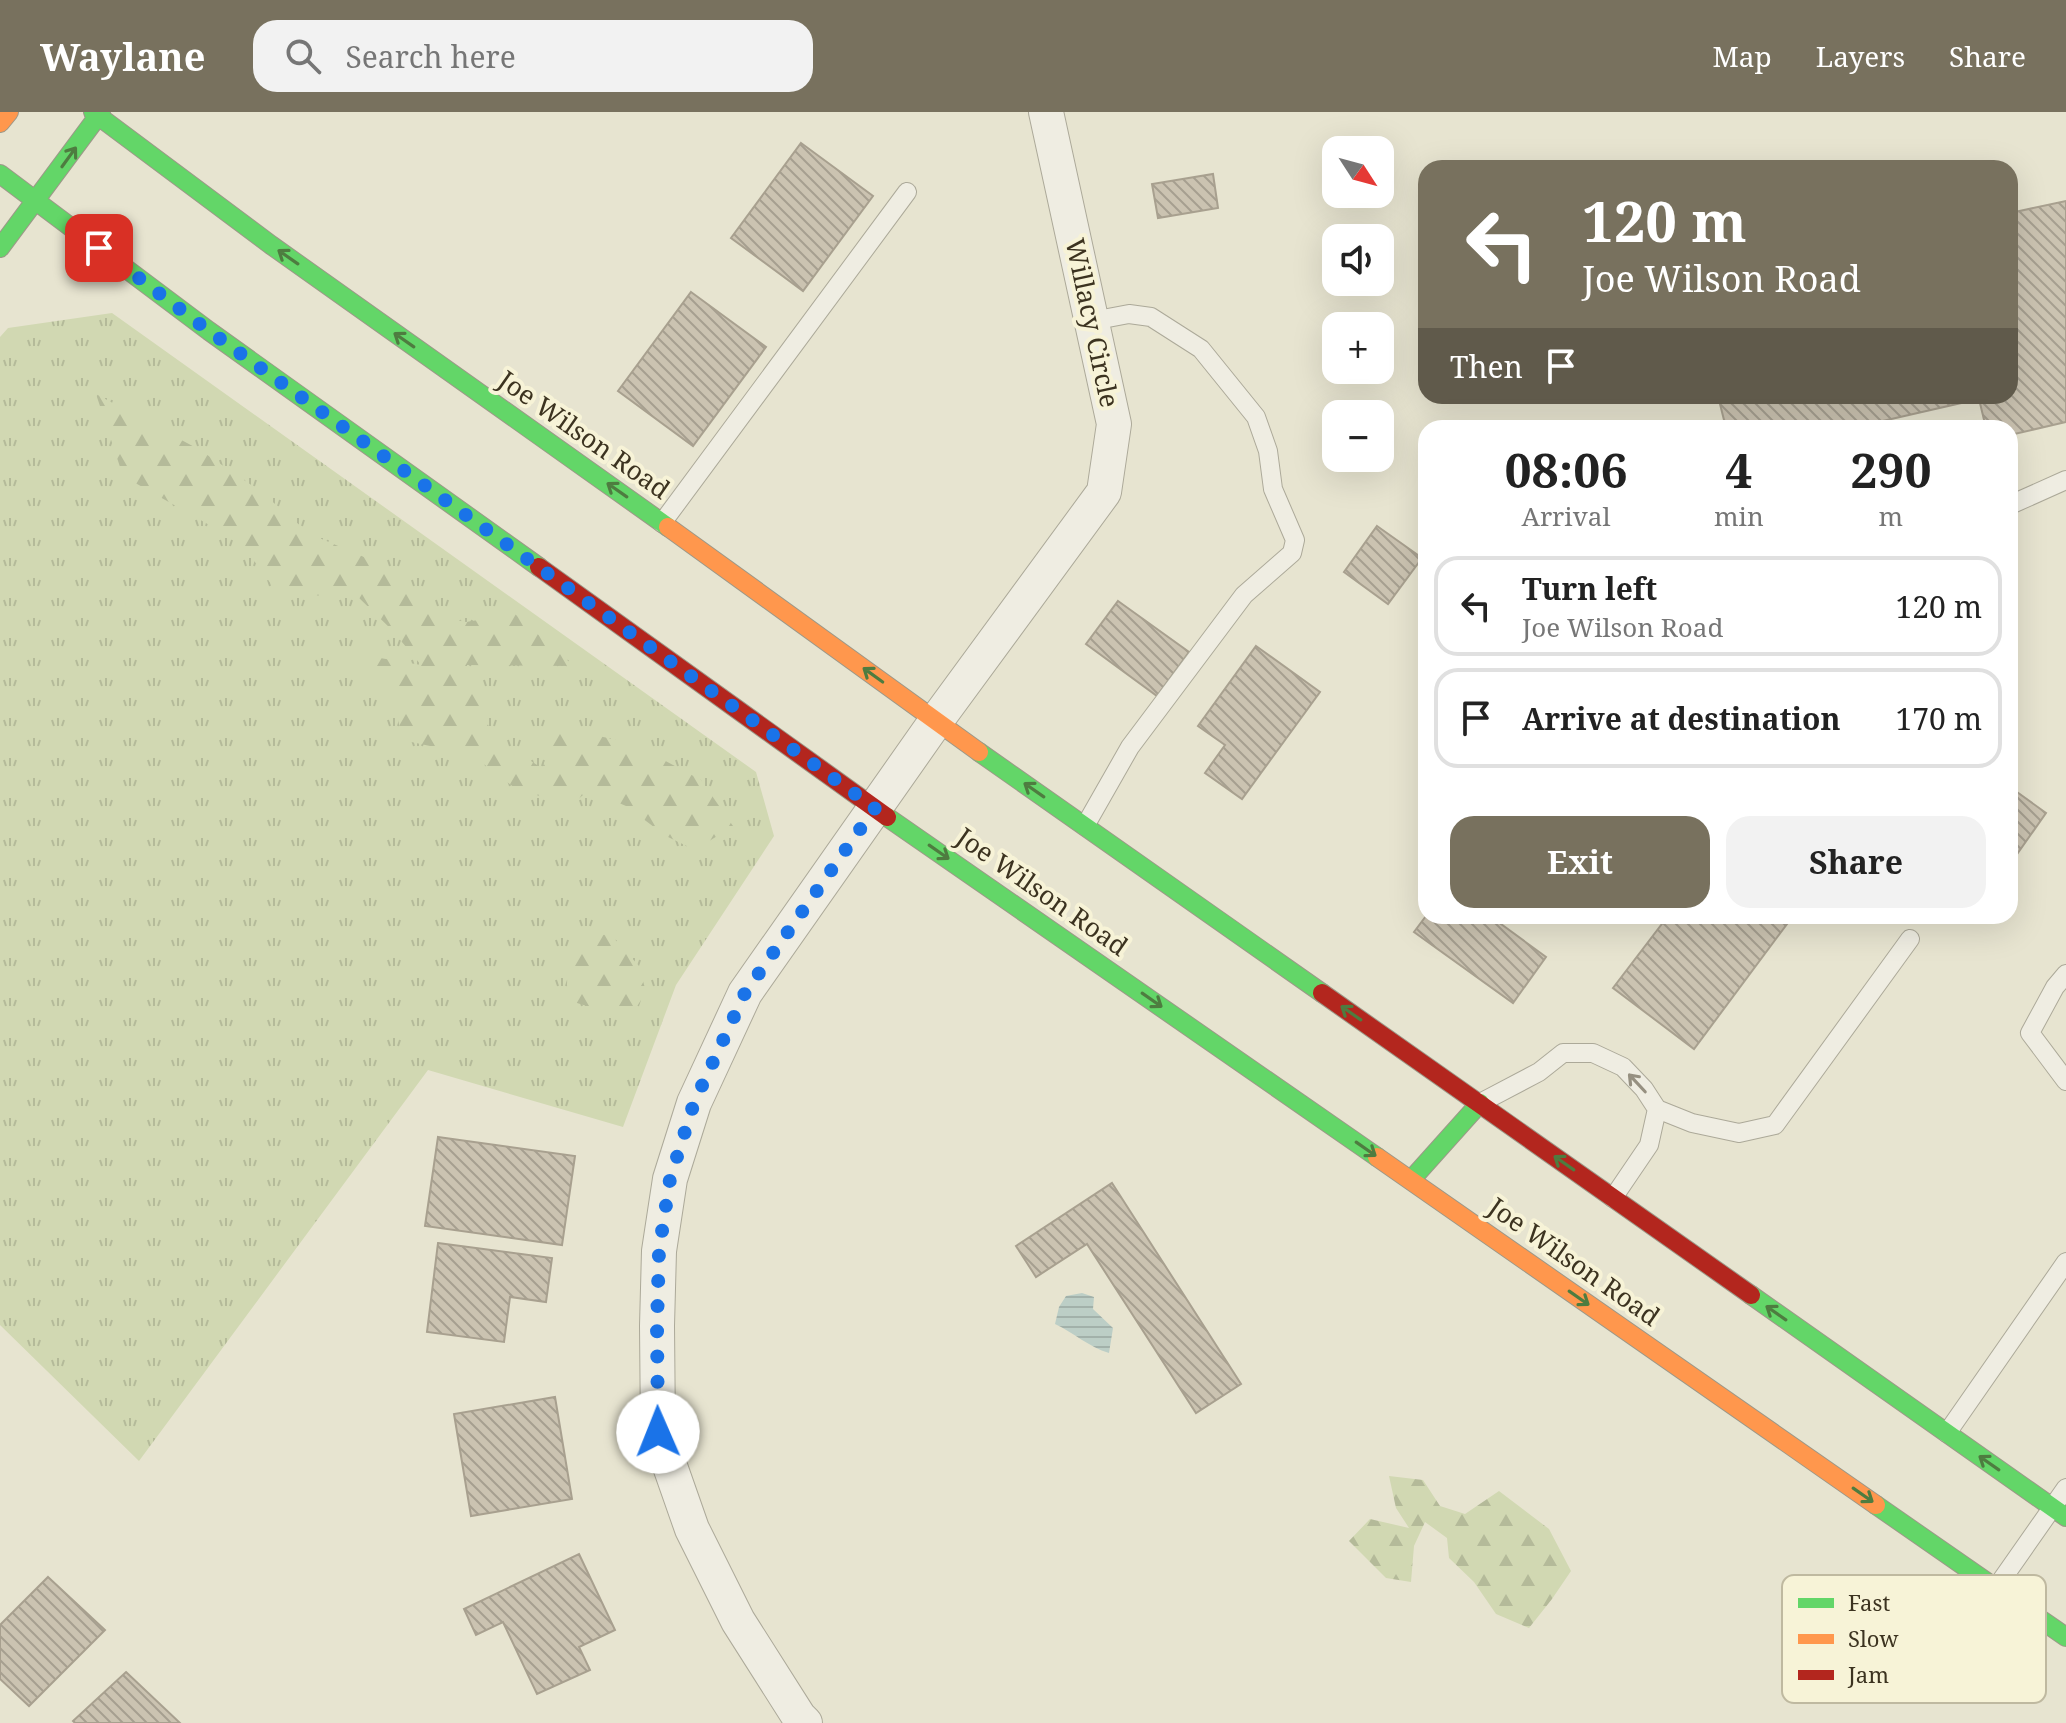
<!DOCTYPE html>
<meta charset="utf-8">
<style>
:root{--surface:#fff;--page:#f2f2f2;--text:#222;--muted:#767676;--line:#e0e0e0;--accent:#78715e}
body{margin:0;font-family:"Noto Serif",serif;background:var(--page);color:var(--text);height:100vh;display:flex;flex-direction:column;font-size:30px;white-space:nowrap}
*{box-sizing:border-box;margin:0}
p{font-size:26px;color:var(--muted)}
.icon{flex:none;width:44px;height:44px;fill:none;stroke:currentColor;stroke-width:2;stroke-linecap:round;stroke-linejoin:round}
.map{position:relative;flex:1;overflow:hidden}
.sheet{position:absolute;left:1418px;top:308px;width:600px;height:504px;display:flex;flex-direction:column;background:var(--surface);border-radius:24px;box-shadow:0 8px 32px #0002}
.sheet>*{flex:none}
.top-card{position:absolute;left:1418px;top:48px;width:600px;height:244px;border-radius:24px;box-shadow:0 8px 32px #0002;background:#78715e;color:#fff;overflow:hidden}
.needle{width:52px;rotate:126deg}
.tools{position:absolute;left:1322px;top:24px;display:grid;gap:16px}
.tools a{display:grid;place-items:center;width:72px;height:72px;border-radius:16px;background:var(--surface);box-shadow:0 8px 32px #0002;font-size:40px}
.pin{position:absolute;display:grid;place-items:center;width:68px;height:68px;color:#fff;margin:-34px;border-radius:16px;box-shadow:0 4px 12px #0006}
.me{position:absolute;width:88px;margin:-44px;rotate:359deg;stroke-linejoin:round;filter:drop-shadow(0 0 6px #0008)}
.turn{display:flex;align-items:center;gap:28px;height:168px;padding:0 32px;font-size:36px}
.turn .icon{width:104px;height:104px;stroke-width:2.5}
.turn b{display:block;font-size:56px;line-height:68px}
.then{display:flex;align-items:center;height:76px;padding:0 32px;background:#0003;gap:16px;font-size:30px}
.eta{display:flex;justify-content:space-evenly;align-items:center;height:136px;text-align:center}
.eta b{font-size:48px;font-weight:700;line-height:56px}
.button{display:flex;gap:16px;margin-top:auto;padding:16px 32px}
.button a{flex:1;height:92px;border-radius:24px;background:var(--accent);color:#fff;font-size:32px;font-weight:700;line-height:92px;text-align:center}
.button a+a{background:var(--page);color:var(--text)}
ul{padding:0;list-style:none}
li{display:flex;align-items:center;gap:24px;height:100px;margin:0 16px 12px;padding:0 16px;border:4px solid var(--line);border-radius:24px}
li div{flex:1}
li b{display:block;font-size:30px}
li em{font-style:normal}
header{display:flex;align-items:center;gap:48px;box-sizing:border-box;height:112px;padding:0 40px;background:var(--accent);color:#fff}
header strong{font-size:38px}
nav{display:flex;gap:44px;margin-inline-start:auto;font-size:28px}
.search{width:560px;height:72px;background:var(--page);display:flex;align-items:center;gap:20px;box-sizing:border-box;padding:0 28px;border-radius:24px;color:var(--muted);font-size:30px}
.map>svg:first-child{display:block}
</style>
<header>
<strong>Waylane</strong>
<div class="search"><svg class="icon" aria-label="search" viewBox="0 0 24 24"><circle cx="10" cy="10" r="6"/><path d="M15 15l6 6"/></svg>Search here</div>
<nav><a>Map</a><a>Layers</a><a>Share</a></nav>
</header>
<div class="map">
<svg width="2066" height="1611" viewBox="0 0 2066 1611">
<defs>
<pattern id="grass-tufts" width="24" height="20" patternUnits="userSpaceOnUse" patternTransform="scale(2)"><rect width="24" height="20" fill="#d1d8b2"/><path d="M3 7l-1-3M5 7V3M7 7l1-3M15 17l-1-3M17 17v-4M19 17l1-3" fill="none" stroke="#b4ba99"/></pattern>
<pattern id="forest-firs" width="22" height="20" patternUnits="userSpaceOnUse" patternTransform="scale(2)"><rect width="22" height="20" fill="#d1d8b2"/><path d="M5 1l3.5 6h-7zM16 11l3.5 6h-7z" fill="#b4ba99"/></pattern>
<pattern id="water-rules" width="6" height="5" patternUnits="userSpaceOnUse" patternTransform="scale(2)"><rect width="6" height="5" fill="#bccec6"/><path d="M0 2.5h6" fill="none" stroke="#a2b1aa"/></pattern>
<pattern id="building-back-hatch" width="6" height="6" patternUnits="userSpaceOnUse" patternTransform="scale(2)"><rect width="6" height="6" fill="#cbc3b1"/><path d="M-1 5l2 2M0 0l6 6M5-1l2 2" fill="none" stroke="#a69f90"/></pattern>
</defs>
<rect width="100%" height="100%" fill="#e7e4d0"/>
<path fill="url(#grass-tufts)" d="M112,201l644,459 18,64 -98,149 -53,142 -195,-57 -289,391 -139,-136v-988l8,-9z"/>
<path fill="url(#forest-firs)" d="M96,282l104,56 60,41 50,43 61,26 57,54 38,8 49,-8 59,52 -108,-1 27,73 49,30 18,-40 72,15 69,37 32,46 -38,24 -29,-14 -40,-30 -37,-16 -19,16 -55,-18 -43,-33 -70,-15 -9,-47 -48,-41 76,13 -29,-35 -36,-35 -76,1 -39,-53 -118,-67z
M578,822l33,1 28,31 7,26 -15,24 -28,-5 -26,-8 -10,-18 1,-26z
M1389,1364l34,4 17,26 25,8 34,-23 50,38 22,42 -19,28 -23,29 -33,-14 -22,-32 -25,-24 -2,-20 -22,-16 -11,24 -3,36 -25,-4 -37,-37 21,-22 39,9 -13,-20z"/>
<path fill="url(#water-rules)" d="M1082,1181l12,4 -1,12 20,19 -4,25c-20,-6 -35,-20 -54,-29l4,-17 7,-11z"/>
<path fill="url(#building-back-hatch)" stroke="#a8a08f" stroke-width="2" d="M801,31l72,53 -70,95 -72,-53z
M1213,62l5,34 -60,10 -6,-34z
M2066,89v221l-56,13v-7h-24l-7,-29 -127,29h-126l-8,-32h292v-183z
M691,180l75,55 -73,99 -75,-55z
M1377,414l45,32 -34,46 -44,-32z
M1118,489l71,51 -32,44 -71,-52z
M1256,534l64,46 -78,107 -37,-26 20,-28 -27,-19z
M2010,675l36,26 -33,47 -3,-2z
M1426,804h64l56,41 -33,46 -99,-71z
M1668,804h116l6,4 -96,129 -81,-61z
M438,1025l137,19 -13,89 -137,-19z
M1112,1071l129,201 -45,29 -109,-169 -51,33 -20,-31z
M438,1131l114,15 -6,44 -36,-5 -6,45 -77,-10z
M555,1285l17,102 -101,17 -17,-102z
M579,1442l36,76 -36,17 11,23 -53,24 -34,-72 -27,13 -12,-26z
M48,1465l57,53 -76,76 -29,-27v-54z
M126,1560l54,51h-105l-2,-2z"/>
<g fill="none" stroke-linecap="round" stroke-linejoin="round">
<defs>
<path id="lane" d="M2010,393l56,-25
M662,411l245,-331
M1085,714l45,-79 114,-152 48,-42 3,-13 -22,-51 -5,-38 -12,-34 -55,-68 -50,-32 -22,-3 -37,7
M2066,862l-11,13 -25,46 36,48
M1482,990l57,-30 24,-19h30l30,14 21,22 13,20 -8,36 -36,53
M1657,997l35,14 47,10 36,-8 135,-186
M1947,1321l119,-171
M1996,1476l70,-100"/>
<path id="street" d="M805,1611l-6,-6 -61,-96 -46,-92 -34,-97 -1,-106 2,-75 11,-72 24,-76 51,-110 191,-272 168,-229 10,-68 -68,-312"/>
<path id="fast" d="M93,0l178,133 397,282
M0,62l209,157 330,236
M0,136l101,-136
M979,640l343,241
M887,705l490,340
M1411,1068l69,-77
M1751,1183l315,222
M1876,1393l190,132"/>
<path id="slow" d="M0,11l9,-11
M668,415l311,225
M1377,1045l499,348"/>
<path id="jam" d="M539,455l348,250
M1322,881l429,302"/>
</defs>
<use href="#lane" stroke="#aca999" stroke-width="20"/>
<use href="#street" stroke="#aca999" stroke-width="36"/>
<use href="#fast" stroke="#9c9888" stroke-width="20"/>
<use href="#slow" stroke="#9c9888" stroke-width="20"/>
<use href="#jam" stroke="#9c9888" stroke-width="20"/>
<use href="#lane" stroke="#efede2" stroke-width="18"/>
<use href="#street" stroke="#efede2" stroke-width="34"/>
<use href="#fast" stroke="#63d668" stroke-width="18"/>
<use href="#slow" stroke="#ff974d" stroke-width="18"/>
<use href="#jam" stroke="#b3261e" stroke-width="18"/>
</g>
<defs><path id="oneway-shaft" d="M-6 0H5M1.5-3L5.5 0L1.5 3" fill="none" stroke-width="1.6" stroke-linecap="round" stroke-linejoin="round" transform="scale(2)"/></defs>
<g stroke="#4e7c40">
<use href="#oneway-shaft" transform="translate(69 45) rotate(-54)"/>
<use href="#oneway-shaft" transform="translate(288 145) rotate(-145)"/>
<use href="#oneway-shaft" transform="translate(404 228) rotate(-145)"/>
<use href="#oneway-shaft" transform="translate(617 378) rotate(-145)"/>
<use href="#oneway-shaft" transform="translate(873 563) rotate(-144)"/>
<use href="#oneway-shaft" transform="translate(1034 678) rotate(-145)"/>
<use href="#oneway-shaft" transform="translate(939 740) rotate(35)"/>
<use href="#oneway-shaft" transform="translate(1152 888) rotate(35)"/>
<use href="#oneway-shaft" transform="translate(1351 901) rotate(-145)"/>
<use href="#oneway-shaft" transform="translate(1366 1037) rotate(35)"/>
<use href="#oneway-shaft" transform="translate(1564 1051) rotate(-145)"/>
<use href="#oneway-shaft" transform="translate(1579 1186) rotate(35)"/>
<use href="#oneway-shaft" transform="translate(1776 1201) rotate(-145)"/>
<use href="#oneway-shaft" transform="translate(1989 1351) rotate(-145)"/>
<use href="#oneway-shaft" transform="translate(1863 1383) rotate(35)"/>
</g>
<use stroke="#969081" href="#oneway-shaft" transform="translate(1637 971) rotate(-133)"/>
<g fill="none" stroke-linecap="round" stroke-linejoin="round">
<path stroke="#1a73e8" stroke-width="14" stroke-dasharray="0 25.2" d="M99,136l110,83 666,477 -130,185 -51,110 -24,76 -11,72 -2,75 1,106"/>
</g>
<g text-anchor="middle" stroke-width="8" stroke-linejoin="round" paint-order="stroke">
<g font-size="26" fill="#3c3320" stroke="#f7f3d7">
<text transform="translate(1092 211) rotate(78)" y="9">Willacy Circle</text>
<text transform="translate(584 323) rotate(35)" y="9">Joe Wilson Road</text>
<text transform="translate(1042 780) rotate(35)" y="9">Joe Wilson Road</text>
<text transform="translate(1574 1150) rotate(35)" y="9">Joe Wilson Road</text>
</g>
</g>
<rect x="1782" y="1463" width="264" height="128" rx="12" fill="#f7f3d7" stroke="#bfb9a0" stroke-width="2"/>
<rect x="1798" y="1486" width="36" height="10" fill="#63d668"/>
<rect x="1798" y="1522" width="36" height="10" fill="#ff974d"/>
<rect x="1798" y="1558" width="36" height="10" fill="#b3261e"/>
<g font-size="22" fill="#3c3320">
<text x="1848" y="1499">Fast</text>
<text x="1848" y="1535">Slow</text>
<text x="1848" y="1571">Jam</text>
</g>
</svg>
<div class="tools">
<a><svg class="needle" viewBox="-14 -14 28 28"><path d="M0-13l5 13h-10z" fill="#e53935"/><path d="M0 13l5-13h-10z" fill="#767676"/></svg></a>
<a><svg class="icon" aria-label="sound" viewBox="0 0 24 24"><path d="M4 9h4l5-4v14l-5-4H4zM17 9q2 3 0 6"/></svg></a>
<a>+</a>
<a>−</a>
</div>
<div class="pin" style="left:99px;top:136px;background:#d93025"><svg class="icon" aria-label="arrive" viewBox="0 0 24 24"><path d="M6 21V4h12l-3 4 3 4H6"/></svg></div>
<svg class="me" style="left:658px;top:1320px" viewBox="-20 -20 40 40"><circle r="19" fill="#fff"/><path d="M0-13L10 11 0 6-10 11z" fill="#1a73e8"/></svg>
<div class="top-card">
<div class="turn"><svg class="icon" aria-label="left" viewBox="0 0 24 24"><path d="M17 20v-9H6M10 6l-5 5 5 5"/></svg><div><b>120 m</b>Joe Wilson Road</div></div>
<div class="then">Then<svg class="icon" aria-label="arrive" viewBox="0 0 24 24"><path d="M6 21V4h12l-3 4 3 4H6"/></svg></div>
</div>
<section class="sheet">
<div class="eta">
<div><b>08:06</b><p>Arrival</p></div>
<div><b>4</b><p>min</p></div>
<div><b>290</b><p>m</p></div>
</div>
<ul>
<li><svg class="icon" aria-label="left" viewBox="0 0 24 24"><path d="M17 20v-9H6M10 6l-5 5 5 5"/></svg><div><b>Turn left</b><p>Joe Wilson Road</p></div><em>120 m</em></li>
<li><svg class="icon" aria-label="arrive" viewBox="0 0 24 24"><path d="M6 21V4h12l-3 4 3 4H6"/></svg><div><b>Arrive at destination</b></div><em>170 m</em></li>
</ul>
<div class="button"><a>Exit</a><a>Share</a></div>
</section>
</div>
